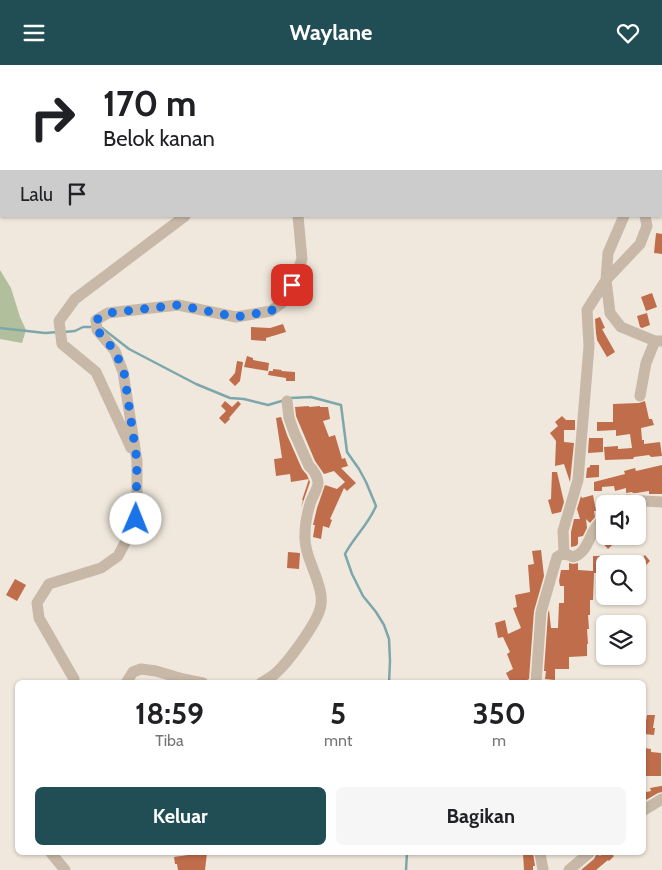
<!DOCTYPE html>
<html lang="id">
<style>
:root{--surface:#fff;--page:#f6f6f6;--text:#202124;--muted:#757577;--accent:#204e54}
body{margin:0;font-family:Cabin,sans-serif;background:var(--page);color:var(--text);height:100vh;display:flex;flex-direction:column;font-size:19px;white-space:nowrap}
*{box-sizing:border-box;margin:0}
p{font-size:16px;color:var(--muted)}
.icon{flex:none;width:28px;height:28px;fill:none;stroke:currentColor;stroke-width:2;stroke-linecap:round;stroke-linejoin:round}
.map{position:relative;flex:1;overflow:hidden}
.sheet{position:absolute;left:15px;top:615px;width:631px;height:175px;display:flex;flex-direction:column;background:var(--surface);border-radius:8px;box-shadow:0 1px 4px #0004}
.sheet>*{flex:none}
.guide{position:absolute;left:0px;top:0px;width:662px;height:152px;box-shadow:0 1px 4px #0004;background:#fff;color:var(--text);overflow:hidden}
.fabs{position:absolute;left:596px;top:430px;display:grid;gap:10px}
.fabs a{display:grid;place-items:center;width:50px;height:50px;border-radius:8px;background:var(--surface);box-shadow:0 1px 4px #0004;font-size:25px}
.pin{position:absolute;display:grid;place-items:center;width:42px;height:42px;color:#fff;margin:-21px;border-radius:10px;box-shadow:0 2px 8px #0006}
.me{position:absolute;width:55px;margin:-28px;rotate:1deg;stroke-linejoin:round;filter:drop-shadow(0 0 4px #0008)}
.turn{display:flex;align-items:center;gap:18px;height:105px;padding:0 20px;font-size:22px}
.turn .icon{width:65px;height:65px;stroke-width:2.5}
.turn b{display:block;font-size:35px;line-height:42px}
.then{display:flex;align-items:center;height:48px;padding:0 20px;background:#0003;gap:10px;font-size:19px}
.eta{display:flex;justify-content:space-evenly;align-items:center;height:85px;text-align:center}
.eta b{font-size:30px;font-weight:700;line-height:35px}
.primary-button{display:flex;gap:10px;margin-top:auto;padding:10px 20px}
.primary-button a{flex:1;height:58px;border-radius:8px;background:var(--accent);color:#fff;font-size:20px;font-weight:700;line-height:58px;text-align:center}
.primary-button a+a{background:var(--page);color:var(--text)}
header{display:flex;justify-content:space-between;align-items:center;height:65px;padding:0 20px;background:var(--accent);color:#fff;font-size:22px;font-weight:700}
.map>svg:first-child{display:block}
</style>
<header><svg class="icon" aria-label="menu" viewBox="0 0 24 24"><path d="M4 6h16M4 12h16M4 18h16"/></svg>Waylane<svg class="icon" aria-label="heart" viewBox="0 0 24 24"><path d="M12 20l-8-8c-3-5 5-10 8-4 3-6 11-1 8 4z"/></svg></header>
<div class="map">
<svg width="662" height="805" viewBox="0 0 662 805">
<rect width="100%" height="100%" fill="#f0e8dc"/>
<path fill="#b1bf9c" d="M0,205l11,18 9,29 6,13 -4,13 -22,-4z"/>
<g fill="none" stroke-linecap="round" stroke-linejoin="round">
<path stroke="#7ca7ac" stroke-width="2.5" d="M0,263l45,5 13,-1
M100,263h2l27,21 67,35 34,14 14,1 24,6 17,-5
M64,267l11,-1 8,-4h9
M290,333l21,-1 30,8 6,47 12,17 7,13 10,24c-8,19 -22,31 -31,48l7,20 11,22 13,16 8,13 5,14 1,22 -1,22
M406,805l1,-17"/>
</g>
<path fill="#bf6d4b" d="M656,168l6,1v20l-8,-1z
M652,228l5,14 -11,4 -5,-14z
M647,248l3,12 -8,3 -2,-1 -3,-11z
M600,252l5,11 -3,1 13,23 -8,5 -10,-17 -1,-7 -1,-14z
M283,259l3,8 -20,6v3l-15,-1v-13l19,1z
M247,291l6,2v2l16,3 -1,8 -24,-4z
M237,296l6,1 -3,19 -5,5 -6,-6 6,-7z
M273,304l9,1 -1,1 14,1v9h-9v-3l-18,-3 1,-4h4z
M225,336l7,6 6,-6 3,3 -12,14 1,1 -5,5 -6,-6 7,-7 -5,-5z
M645,336l4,18h3l2,6 -13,3 1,12h2v4l16,-2 2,14 -11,1 -2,-2 -15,2 -1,2 -28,1 -1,-13 14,-1v3l14,-1 -2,-14 -14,2v-6l-19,1v-9h16v-18l26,-1z
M309,341v1l11,-1v1h8l2,12 -7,2 6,16 6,-2 7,24 3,-1 3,8 -7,2 15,15 -9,8 -3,-3 -14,31 2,1 -3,8 -6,-2 -2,13 -8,-2 2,-12h-2l4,-17 8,-23 12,4 8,-7 -11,-11 -10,3 -9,-13 -19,-45 -1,-9z
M562,351l4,4h9v10h-11v12l10,1 -4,39 -6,-18 -9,2 1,-25 -6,-8 8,-7 -3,-4z
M281,352l6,18 15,34 5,6 3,7 -9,26 2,-8h-1l7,-21 -18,3 -1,-8 -14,2 -2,-17 8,-1 -6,-40z
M589,373h14v14l-15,1z
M590,400h9v12l-13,1 1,-10 3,-1z
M662,400v29h-13v-3l-13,2h-3l-1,-1 -6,1v-5l-11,3 -1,-5 -12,1v4h-8v-9l31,-8 -1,-3 11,-3 1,3z
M552,407h5l7,30 -3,10 -9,2 -4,-14 3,-1z
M593,430l3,16h-2l1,6 -5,6 -4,-4 1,9 -4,8 -5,1v7l-2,2 -5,1v-15l3,-13h6l-3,-10 4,-13 1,2z
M606,471h16l-14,13 -7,-8z
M541,485l3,26 -10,35 -5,68 -7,4h-11l-5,-10 7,-4 -6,-15 3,-2 -7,-15 -5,1 -3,-15 10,-3 3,14 13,-6 -8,-20 4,-1 -2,-12 15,-3 -2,-27 6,-1 -2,-13z
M288,487l12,1 -1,16 -12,-1z
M645,490l5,6 -7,7 -4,13h-1v-19z
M593,491h9v17h-8l-1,27h-3v15h-2l1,14h-2l1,15h-1v12l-18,1v12h-14v11l-10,-1 1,-8h-2l4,-58 1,-3 2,18h7l1,-25h5v-17h-4l-1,-5 2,-11h8v-7l4,1 5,-1v7l15,1z
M15,514l11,6 -9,16 -11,-6z
M647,650h8l-2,13h2l-1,7 -10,-1v-7h1z
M644,683l7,1v3l10,1v23h-17z
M661,721h1v6l-4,1 -12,7 -2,-11 3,3 4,-1 -1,-3z
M188,788h19l-2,17h-27l-1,-6h-2l-1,-7 14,-2z
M523,788h10l2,13h-2v4h-9z
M597,788l3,3 2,-2 -1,-1h14l-2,2 1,1 -5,5 -1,-1 -12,10h-15l13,-11z"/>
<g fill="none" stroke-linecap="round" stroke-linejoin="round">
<path stroke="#c8b8a8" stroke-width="11" d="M163,0l1,1
M315,0l1,1
M566,0v1
M633,0v1
M291,1l1,-1
M497,1l1,-1
M624,151l-16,37 -2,27 4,33 11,14 34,14h7
M640,331l6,-33 9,-22
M131,383l-35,-76 -34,-28 -3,-23 16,-22 110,-83
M622,439l5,-4 35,2
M564,488l9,4c13,-3 16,-20 23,-30 2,-3 5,-6 9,-9
M74,618v-4l-35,-61 -2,-15 12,-19 52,-16 17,-12 19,-36v-59l-14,-89 -8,-21 -18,-21 -1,-10 12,-7 70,-8 58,12 35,-6 16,-12 15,-40 -4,-43
M126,618l7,-11 8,-3 15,2 27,8 20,4
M261,618c5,-3 11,-6 16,-11 12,-11 39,-48 43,-63 7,-22 -17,-51 -15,-74 0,-14 2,-22 6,-34 2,-5 7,-13 7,-18 0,-6 -5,-14 -9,-17l-15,-34 -5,-14 -2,-17
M536,618l5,-71 16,-55 7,-4 -1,-22 15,-51 11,-134 -2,-36 19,-30 34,-36 7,-18 -2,-10
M644,745l18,-11
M51,788l14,17
M540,788l3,17
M569,805l20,-17"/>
</g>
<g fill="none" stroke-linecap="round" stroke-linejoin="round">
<path stroke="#1a73e8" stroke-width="9" stroke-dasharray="0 16.2" d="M136,454l1,-58 -13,-89 -9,-21 -18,-21 -1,-10 12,-7 70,-8 58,12 35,-6 16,-12 5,-14"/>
</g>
</svg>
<div class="fabs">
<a><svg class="icon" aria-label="sound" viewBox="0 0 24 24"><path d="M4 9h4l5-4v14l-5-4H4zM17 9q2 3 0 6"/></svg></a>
<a><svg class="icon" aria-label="search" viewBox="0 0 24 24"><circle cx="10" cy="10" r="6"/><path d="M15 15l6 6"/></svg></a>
<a><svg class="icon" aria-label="layers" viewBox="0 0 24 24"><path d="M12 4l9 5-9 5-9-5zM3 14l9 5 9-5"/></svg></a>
</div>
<div class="pin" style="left:292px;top:220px;background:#d93025"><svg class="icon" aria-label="arrive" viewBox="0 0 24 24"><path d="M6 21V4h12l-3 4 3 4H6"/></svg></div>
<svg class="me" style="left:136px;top:454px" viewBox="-20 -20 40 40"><circle r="19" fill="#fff"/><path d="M0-13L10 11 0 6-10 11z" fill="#1a73e8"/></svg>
<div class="guide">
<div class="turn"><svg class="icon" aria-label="right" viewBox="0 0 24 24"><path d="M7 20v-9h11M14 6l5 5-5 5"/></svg><div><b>170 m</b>Belok kanan</div></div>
<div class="then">Lalu<svg class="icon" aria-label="arrive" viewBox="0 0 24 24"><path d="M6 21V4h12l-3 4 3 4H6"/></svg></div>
</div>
<section class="sheet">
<div class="eta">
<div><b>18:59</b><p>Tiba</p></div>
<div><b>5</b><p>mnt</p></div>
<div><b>350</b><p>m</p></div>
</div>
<div class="primary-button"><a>Keluar</a><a>Bagikan</a></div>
</section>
</div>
